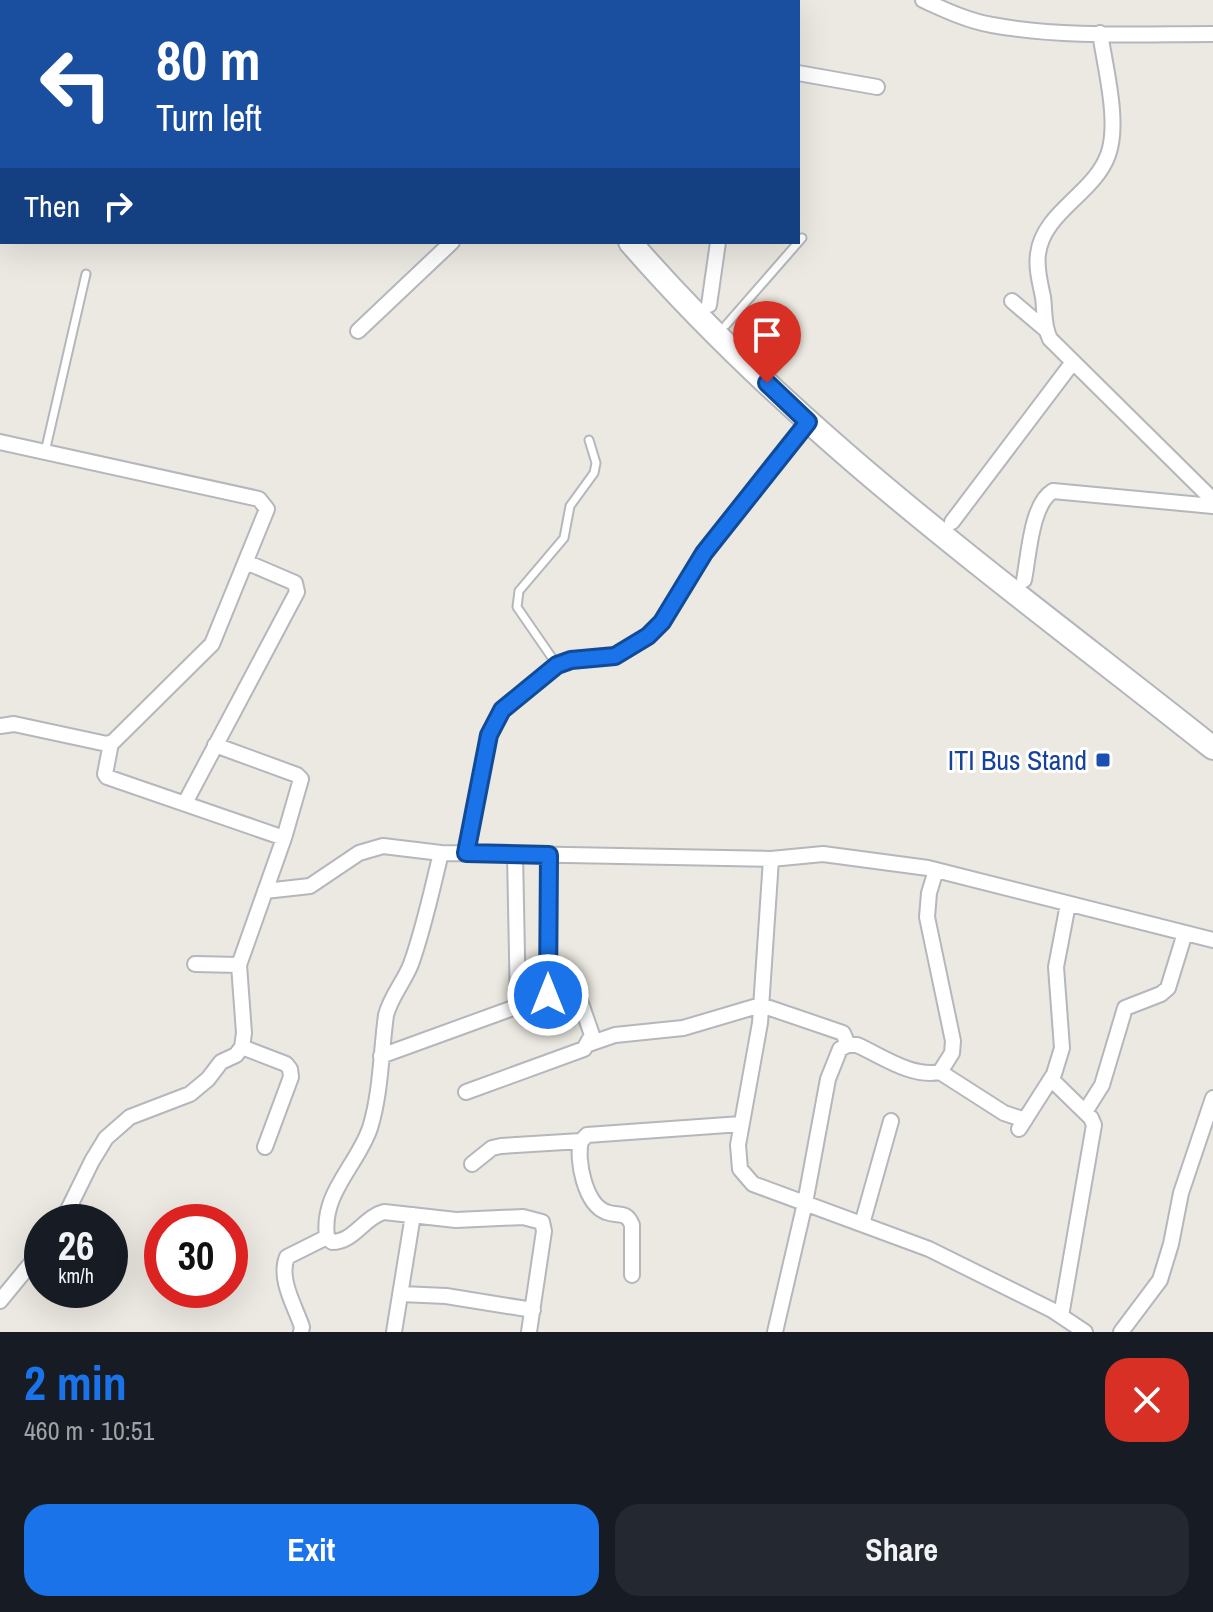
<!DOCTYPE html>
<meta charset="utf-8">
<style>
:root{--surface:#171b24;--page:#242831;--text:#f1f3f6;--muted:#9ea1a6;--accent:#1a73e8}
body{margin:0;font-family:"Archivo Narrow",sans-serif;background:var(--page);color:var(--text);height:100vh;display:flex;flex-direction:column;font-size:30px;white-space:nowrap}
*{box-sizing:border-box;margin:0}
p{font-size:26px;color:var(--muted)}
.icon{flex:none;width:44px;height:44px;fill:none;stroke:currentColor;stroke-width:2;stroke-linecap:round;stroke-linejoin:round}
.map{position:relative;height:1332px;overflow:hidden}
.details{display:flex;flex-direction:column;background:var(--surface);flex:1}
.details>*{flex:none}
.guide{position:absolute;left:0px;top:0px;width:800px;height:244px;box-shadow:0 8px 32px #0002;background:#1a4fa0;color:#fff;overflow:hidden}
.speed{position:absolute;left:24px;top:1204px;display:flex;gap:16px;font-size:40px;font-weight:700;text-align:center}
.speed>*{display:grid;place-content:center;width:104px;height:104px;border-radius:50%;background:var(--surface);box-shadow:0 8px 32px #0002;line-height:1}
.speed small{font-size:20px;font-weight:400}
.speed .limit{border:12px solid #d22;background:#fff;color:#111}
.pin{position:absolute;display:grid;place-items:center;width:68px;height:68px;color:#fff;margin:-82px -34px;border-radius:50% 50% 50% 0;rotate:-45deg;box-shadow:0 0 8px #0007}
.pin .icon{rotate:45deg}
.me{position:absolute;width:88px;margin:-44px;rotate:0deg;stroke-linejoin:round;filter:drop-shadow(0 0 6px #0008)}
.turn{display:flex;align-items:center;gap:28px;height:168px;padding:0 24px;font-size:36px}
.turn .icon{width:104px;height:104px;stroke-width:2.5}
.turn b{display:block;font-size:56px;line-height:68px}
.then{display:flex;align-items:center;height:76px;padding:0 24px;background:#0003;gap:16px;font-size:30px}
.round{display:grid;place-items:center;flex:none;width:84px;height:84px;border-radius:24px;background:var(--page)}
.overview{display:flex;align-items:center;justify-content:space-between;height:136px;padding:0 24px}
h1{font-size:48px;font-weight:700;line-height:60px;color:var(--accent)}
.action{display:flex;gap:16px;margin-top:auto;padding:16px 24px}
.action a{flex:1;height:92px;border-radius:24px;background:var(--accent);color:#fff;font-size:32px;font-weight:700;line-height:92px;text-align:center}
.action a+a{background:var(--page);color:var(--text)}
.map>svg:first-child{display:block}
</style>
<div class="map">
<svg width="1213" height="1332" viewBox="0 0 1213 1332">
<rect width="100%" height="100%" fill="#ebe9e1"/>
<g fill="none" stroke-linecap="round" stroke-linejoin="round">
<defs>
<path id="lane" d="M331,0l6,2
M726,325l76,-87
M45,452l41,-178
M557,665l-40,-58 2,-16 45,-53 6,-32 24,-33 2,-10 -7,-23"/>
<path id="street" d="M16,0l3,2
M590,0l2,2
M923,0c22,10 45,21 69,25 70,13 150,9 221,9
M40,2v-2
M689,2v-2
M746,2v-2
M1100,33c5,34 20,90 8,122 -14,39 -65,57 -70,99 -2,14 2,29 5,43 2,15 0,28 7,42l163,161
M798,73l79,14
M0,179l2,-9
M1012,301l33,28
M709,305l9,-63
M358,331l94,-89
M0,442l259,57 8,10 -55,135 -99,98 -6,2 -93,-20 -14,2
M952,522l121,-160
M1024,580c5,-25 7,-76 29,-89l160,15
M111,743l-6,31 2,3 177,61
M185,803l112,-211 -2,-9 -49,-21
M441,853c-9,36 -17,75 -30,111 -7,18 -20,32 -25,51 -5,36 -5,78 -16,113 -13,38 -49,65 -43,109l5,5c22,0 32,-25 52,-30l72,8 67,-3 19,5 2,9 -15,101
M466,853l23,-118 13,-25 55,-45 14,-5 44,-4 33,-20 14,-14 42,-69 104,-131
M515,854l3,152
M771,859l-11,164 -22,122 2,24 13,15 176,65 123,61 33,22
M265,891l45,-5 49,-33 24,-7 58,7 74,1 256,5 52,-5 105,14 285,72
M195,964l44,1
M548,995l1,-140
M589,1044l26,-9 68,-7 78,-23 82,28 5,12
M242,1047l44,17 4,5 1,8 -26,70
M381,1056l187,-68 8,1 16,46 -8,14 -118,43
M940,1072l64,41 21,7
M1051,1079l40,39 3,7 -33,191
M1085,1112l17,-27 23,-77 36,-14 7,-6 17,-55
M1019,1129l35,-55 8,-26 -6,-81 12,-63
M472,1164l20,-16 9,-2 80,-5
M62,1222l30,-61 14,-23 24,-21 60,-23 18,-15 13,-17 15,-7 6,-8 2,-14 -5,-68 45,-127 17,-59 -4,-4 -82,-30
M862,1224l29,-103
M632,1275v-50c-6,-15 -14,-8 -26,-13 -21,-8 -30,-52 -25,-71l6,-6 154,-11
M401,1294l45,2 87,14
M0,1301l42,-51
M301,1332l1,-5c-7,-21 -24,-48 -15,-70l40,-20
M394,1332l19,-117
M775,1332l30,-129 23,-124 12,-30 8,-4h9c25,11 55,33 83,27l12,-19 1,-12 -26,-124 2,-24 7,-23
M1121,1332l39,-52 11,-36 10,-51 32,-95"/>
<path id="secondary" d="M419,0l1,2
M437,0l2,2
M630,242c169,195 382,346 583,506"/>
</defs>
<use href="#lane" stroke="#b4b7bb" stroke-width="11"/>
<use href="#street" stroke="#b4b7bb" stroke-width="18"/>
<use href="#secondary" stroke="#b3b6bb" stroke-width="26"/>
<use href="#lane" stroke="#fff" stroke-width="7"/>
<use href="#street" stroke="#fff" stroke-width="14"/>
<use href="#secondary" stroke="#fff" stroke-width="22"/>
</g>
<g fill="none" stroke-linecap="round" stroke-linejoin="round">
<defs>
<path id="route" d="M548,995l1,-140 -83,-2 23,-118 13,-25 55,-45 14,-5 44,-4 33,-20 14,-14 42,-69 104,-131 -41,-39"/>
</defs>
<use href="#route" stroke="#114b97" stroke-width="20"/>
<use href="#route" stroke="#1a73e8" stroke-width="14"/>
</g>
<rect fill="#1a4fb4" stroke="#fff" stroke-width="3" x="1095" y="752" width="16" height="16" rx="4"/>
<g text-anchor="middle" stroke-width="6" stroke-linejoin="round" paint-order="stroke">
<g font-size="28" fill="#164399" stroke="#fff" text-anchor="end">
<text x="1087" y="770">ITI Bus Stand</text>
</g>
</g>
</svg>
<div class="speed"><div>26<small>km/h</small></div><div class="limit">30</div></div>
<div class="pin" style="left:767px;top:383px;background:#d93025"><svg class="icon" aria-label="arrive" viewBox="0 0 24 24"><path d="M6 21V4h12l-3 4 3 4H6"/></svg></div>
<svg class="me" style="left:548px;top:995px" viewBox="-20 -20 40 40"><circle r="17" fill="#1a73e8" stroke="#fff" stroke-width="3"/><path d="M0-11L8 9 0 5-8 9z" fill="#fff"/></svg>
<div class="guide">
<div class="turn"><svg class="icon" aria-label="left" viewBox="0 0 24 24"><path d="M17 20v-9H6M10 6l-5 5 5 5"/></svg><div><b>80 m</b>Turn left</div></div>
<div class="then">Then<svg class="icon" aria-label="right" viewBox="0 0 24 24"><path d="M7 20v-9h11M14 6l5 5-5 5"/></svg></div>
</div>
</div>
<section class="details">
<div class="overview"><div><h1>2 min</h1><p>460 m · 10:51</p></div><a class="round" style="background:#d93025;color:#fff"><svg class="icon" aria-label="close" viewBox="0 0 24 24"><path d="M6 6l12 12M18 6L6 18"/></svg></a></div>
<div class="action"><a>Exit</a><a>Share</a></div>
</section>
